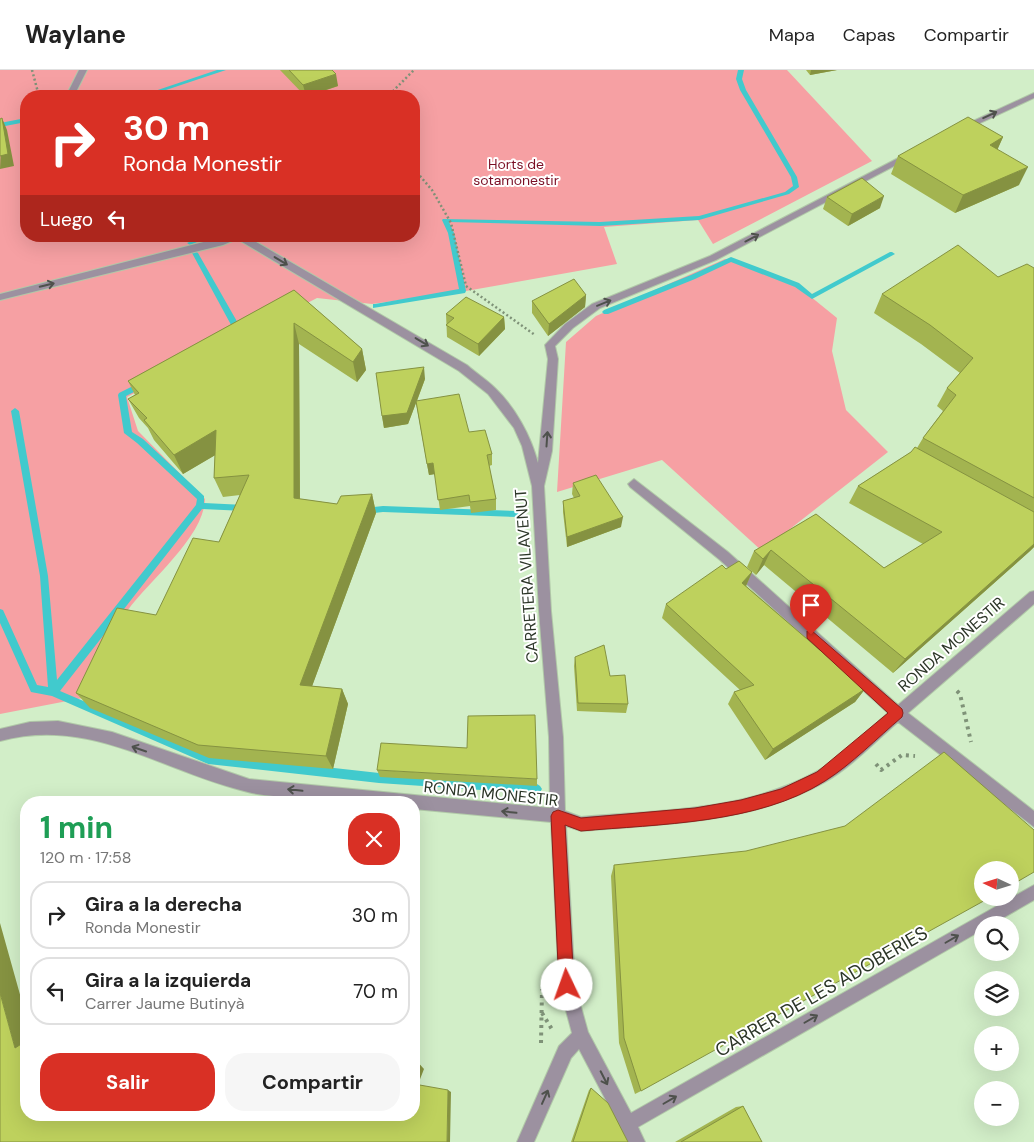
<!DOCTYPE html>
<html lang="es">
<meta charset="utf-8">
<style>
:root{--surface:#fff;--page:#f6f6f6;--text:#222;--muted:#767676;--line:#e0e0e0;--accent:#d93025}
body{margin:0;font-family:"DM Sans",sans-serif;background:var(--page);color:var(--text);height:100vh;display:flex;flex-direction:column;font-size:19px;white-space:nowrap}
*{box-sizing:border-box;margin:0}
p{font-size:16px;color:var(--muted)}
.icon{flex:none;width:28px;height:28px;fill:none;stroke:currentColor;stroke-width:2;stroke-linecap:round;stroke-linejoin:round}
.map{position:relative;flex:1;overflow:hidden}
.panel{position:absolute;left:20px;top:726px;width:400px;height:325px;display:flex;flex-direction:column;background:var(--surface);border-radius:20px;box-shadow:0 5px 20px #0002}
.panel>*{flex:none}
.banner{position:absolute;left:20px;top:20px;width:400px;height:152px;border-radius:20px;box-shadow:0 5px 20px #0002;background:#d93025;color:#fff;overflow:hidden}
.needle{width:32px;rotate:274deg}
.fabs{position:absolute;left:974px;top:791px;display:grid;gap:10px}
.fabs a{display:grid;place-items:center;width:45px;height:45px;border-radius:50%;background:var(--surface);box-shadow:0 5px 20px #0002;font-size:25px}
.pin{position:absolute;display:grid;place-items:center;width:42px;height:42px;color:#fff;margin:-51px -21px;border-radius:50% 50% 50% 0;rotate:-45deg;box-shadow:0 0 5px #0007}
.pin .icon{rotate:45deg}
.me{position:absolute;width:55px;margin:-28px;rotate:357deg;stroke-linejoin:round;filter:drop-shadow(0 0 4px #0008)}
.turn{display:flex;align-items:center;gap:18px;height:105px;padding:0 20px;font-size:22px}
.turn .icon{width:65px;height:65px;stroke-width:2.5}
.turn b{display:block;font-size:35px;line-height:42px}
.then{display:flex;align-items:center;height:48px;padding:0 20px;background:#0003;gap:10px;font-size:19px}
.round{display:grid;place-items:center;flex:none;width:52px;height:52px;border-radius:20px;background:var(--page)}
.overview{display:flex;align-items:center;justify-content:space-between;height:85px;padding:0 20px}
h1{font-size:30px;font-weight:700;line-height:38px;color:#1e9e55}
.button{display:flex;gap:10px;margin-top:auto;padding:10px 20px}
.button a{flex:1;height:58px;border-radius:20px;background:var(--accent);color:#fff;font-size:20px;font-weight:700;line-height:58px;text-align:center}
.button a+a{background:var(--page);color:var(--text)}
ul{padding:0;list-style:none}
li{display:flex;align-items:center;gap:15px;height:68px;margin:0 10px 8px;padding:0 10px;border:2px solid var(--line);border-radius:20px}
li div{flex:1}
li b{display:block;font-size:19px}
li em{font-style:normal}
header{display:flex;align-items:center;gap:30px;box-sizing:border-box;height:70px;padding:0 25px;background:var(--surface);border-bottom:1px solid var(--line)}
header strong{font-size:24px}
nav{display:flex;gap:28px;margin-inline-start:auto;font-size:18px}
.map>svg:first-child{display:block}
</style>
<header>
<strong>Waylane</strong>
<nav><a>Mapa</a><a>Capas</a><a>Compartir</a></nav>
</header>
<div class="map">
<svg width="1034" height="1072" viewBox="0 0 1034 1072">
<rect width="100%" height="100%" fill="#d2eec8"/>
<path fill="#f6a0a3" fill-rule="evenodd" d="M0,0h787l85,91 -159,83 -15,-24 -94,7 13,37 -151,27 -94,13 -55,-6 -190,99 11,34 67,68c-1,40 -61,85 -82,118 -13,20 -25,57 -35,80l-88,17zM26,26h388v140h-388z
M725,189l75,29 37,30 -5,33 14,59 42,42 -126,99 -100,-91 -105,32 9,-150 30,-26z"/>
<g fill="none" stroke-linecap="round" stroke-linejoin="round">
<path fill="#41cacd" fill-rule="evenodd" d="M217,0h9l-78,26h-8z
M738,0h6l-2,9 4,11 51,87 2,10 -10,7 -90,26 -99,6 -151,-4 5,11 12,58 -1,2 -92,15v-4h2l84,-15 -11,-56 -6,-13 1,-1 157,3 99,-6 86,-24 8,-6 -2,-9 -51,-87 -4,-11z
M26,48v4l-26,5v-4z
M202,166h10l-22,9 -3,-2z
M193,181h2l3,2 45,79 -1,2h-6l-44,-81z
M890,182h2l3,2 -83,45 -17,-12 -64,-25 -36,17 -87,35h-4l-2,-2 2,-2 87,-35 40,-18 68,26 13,11z
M143,311l3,1v4l-20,10 6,36 11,7 61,57v7l41,2 4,3 -4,3 -43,-2 -142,182 148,63 171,19 158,11 3,2 2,3 -2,3 -3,2 -158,-11 -171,-19 -156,-68 -21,-4 -31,-69v-14l3,1 34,75 11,2 -8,-111 -29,-165 4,-3 4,3 29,165 9,104 139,-175 1,-6 -60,-56 -13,-10 -6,-38 1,-2z
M383,436l134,5 4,3 -4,3 -134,-5 -18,2 -4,-3 4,-3z"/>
<defs>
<path id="minor" d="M79,0h8l-13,26h-8z
M1034,23v5l-69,32 -7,-2z
M908,83l7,2 -199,105 -116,48 -27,20 -18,18 3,13 -6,92 -8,35 7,125 12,126 2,74 16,6c78,-7 163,-6 233,-44 25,-13 52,-41 74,-60l-168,-153 -90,-73 -2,-3 6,-5 94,73 170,153 132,-113 4,-1v13l-126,109 126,98v16l-136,-105c-23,20 -47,45 -73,60 -73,42 -163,42 -244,49l-15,-5 9,159 13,47 43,81 403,-228v15l-43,25h-9v5l-344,197 7,15h-17l-49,-93 -8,9 -37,84h-17l42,-96 13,-13 -13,-48 -8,-163 -137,-13v-7c-41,0 -81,-1 -121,-5 -15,-1 -31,-1 -45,-5 -85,-20 -157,-76 -248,-51v-12l30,-7 28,-1 54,11 137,47 301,29 -1,-71 -10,-126 -7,-125 -10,-40 -8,-18 -26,-34 -29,-23 -222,-132 -14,6 -223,55v-6l227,-58h19l221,129c9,8 19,14 28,23 20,19 36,48 43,75l10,-104 -3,-14 20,-21 27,-20 118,-48z"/>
</defs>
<use href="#minor" stroke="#b1c9a8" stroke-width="2"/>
<path stroke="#7f9278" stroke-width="2.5" stroke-dasharray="2 2.5" stroke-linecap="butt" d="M32,0l7,26
M392,26l2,-6 20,-20
M414,99l18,21 19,33 15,63 69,49"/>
<path stroke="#7f9278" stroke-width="3" stroke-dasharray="2.5 4" stroke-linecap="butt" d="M957,621l2,2"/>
<path stroke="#7f9278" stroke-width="4" stroke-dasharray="3 4.5" stroke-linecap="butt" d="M957,621l3,3 11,48
M876,694l5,6 21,-15 13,1
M542,943l11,18
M541,973l1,-54"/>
<use href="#minor" fill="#9c91a0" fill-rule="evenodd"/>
</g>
<path fill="#a3b450" d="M280,0h52l6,16 -30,10h-3z
M806,0h31l-27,5z
M1003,67l-6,13 22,35 -64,28 -64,-39 7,-18z
M827,127l53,11 -32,18 -25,-17z
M1034,198v279l-4,4 -137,122 -129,-108 -8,10 -9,-8 7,-16 62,-37 68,54 39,-24 -74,-41 9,-17 53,-34 6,-4 6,-10 20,-27 -6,-5 10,-18 13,-15 -39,-29 -47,-31 8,-19 116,-17z
M294,220l68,59 4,21 -9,12 -58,-38 1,155 37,5 35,-10 4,19 -64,173 30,3 6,15 -15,65 -124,-11 -119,-50 -14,-15 80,-78 63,-73 21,-47 -17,2 -9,-19 1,-23 -32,19 -29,-34 -6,-12 -9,-10 -11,-19 7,-4 -7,-14z
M586,225l-1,12 -37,29 -16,-23v-12z
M446,244l58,3 1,12 -26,27 -32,-19z
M425,309l-8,22 52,31 23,22v11l-3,1 7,33v11l-25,3 -1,-7 -30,4 -5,-36 -6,1 -13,-72 -8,21 -24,4 -2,-12z
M573,413l48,44 -54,20 -4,-35v-11l11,-3 -2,-4z
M752,502l-6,14 119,103 -10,13 -90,58 -37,-56 6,-12 6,-2 -78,-72 4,-14z
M575,587l35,19 18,28 -2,9 -49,-2 -3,-45z
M377,700l160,9v7l-157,-9z
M614,795l27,226 -6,3 -16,-51 -8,-167z
M591,1018l37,54h-57l18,-52z
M743,1036l19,36h-87l61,-35z"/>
<path fill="#859241" d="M811,0h26l-27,5z
M336,4l2,12 -30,10h-2l-3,-11z
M2,48l5,12 7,36 -14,3z
M1003,67l-8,18 -5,-10z
M1028,97l-9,18 -64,28 8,-18z
M884,126l-4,12 -32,18 4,-12z
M586,225l-1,12 -37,29 1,-12z
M504,247l1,12 -26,27 -1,-12z
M294,253l5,21 1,172 -6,-18z
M362,279l4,21 -9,12 -4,-20z
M424,297l1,12 -17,45 -24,4 -2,-12z
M216,360l8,20 -41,24 -9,-19z
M433,393l2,11 -6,1 -2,-11z
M372,424l4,19 -69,187 -7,-15z
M623,447l-2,10 -54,20v-10z
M1034,474v3l-4,4 -137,122 12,-14z
M771,480l-7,15 -8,10 7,-16z
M752,502l-6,14 -4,-3z
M342,619l6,15 -15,65 -7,-13z
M865,619l-10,13 -90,58 8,-11z
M0,853l26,93v34l-11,-2 -15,-55z
M414,988l10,11 -7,18 -3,-2z
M448,1020l3,2 -1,50h-3z"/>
<path fill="#bed15d" stroke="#859241" d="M289,0h43l4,4 -33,11z
M968,47l35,20 -13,8 38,22 -65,28 -65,-39z
M2,48l6,36 -8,2v-37z
M862,108l22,18 -32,18 -25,-17z
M958,175l40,32 29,-13 7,4v230l-111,-60 33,-43 -9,-7 26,-30 -43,-33 -48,-31z
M574,209l12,16 -37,29 -17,-23z
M294,220l68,59 -9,13 -59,-39v175l43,6 4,-8 31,-2 -72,191 42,4 -16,67 -128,-11 -122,-52 41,-85 39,7 37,-77 26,4 30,-67 -35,3 2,-48 -42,25 -30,-35 3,-2 -19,-19 11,-6 -11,-12z
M466,227l38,20 -26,27 -32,-19 8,-7 -8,-4z
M424,297l-17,46 -25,3 -6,-43z
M459,324l10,38 16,-2 7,24 -5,1 9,44 -26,3 -1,-7 -31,5 -5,-37 -6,1 -11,-63z
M915,377l119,65v32l-129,115 -134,-109 -8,9 -9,-8 62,-37 68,54 58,-36 -84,-46 53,-34z
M596,405l27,42 -56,20 -4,-36 17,-5 -7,-13z
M739,491l13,11 -10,11 123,106 -92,60 -39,-57 20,-7 -88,-81 56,-39 4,4z
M604,575l6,31 15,-1 3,29 -50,-1 -3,-46z
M535,645l2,64 -160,-9 4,-27 86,5 1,-32z
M944,682l90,78v42l-24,14v-16h-28v28h7l-348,193 -17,-53 -10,-173 132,-14 99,-25z
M0,923l15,55 11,-7v74h388v-31l34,6 -1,52h-447z
M414,989l6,6 -6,15z
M591,1018l17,15 20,39h-55z
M743,1036l19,36h-81z"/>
<defs><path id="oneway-shaft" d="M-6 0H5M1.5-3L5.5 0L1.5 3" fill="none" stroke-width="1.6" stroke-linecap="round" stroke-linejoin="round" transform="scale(1.25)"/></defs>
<g stroke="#4e514c">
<use href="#oneway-shaft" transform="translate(990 45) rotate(-25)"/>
<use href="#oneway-shaft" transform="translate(752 168) rotate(-28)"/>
<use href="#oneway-shaft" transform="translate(281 191) rotate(31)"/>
<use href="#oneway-shaft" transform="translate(47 215) rotate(-14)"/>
<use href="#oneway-shaft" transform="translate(604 233) rotate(-22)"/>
<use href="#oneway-shaft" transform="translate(422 272) rotate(31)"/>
<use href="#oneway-shaft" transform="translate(547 369) rotate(-86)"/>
<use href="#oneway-shaft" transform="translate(139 679) rotate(-161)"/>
<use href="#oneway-shaft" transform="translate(295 720) rotate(-174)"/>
<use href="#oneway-shaft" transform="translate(509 742) rotate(-174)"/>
<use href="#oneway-shaft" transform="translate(952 869) rotate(-30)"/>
<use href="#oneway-shaft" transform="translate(811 949) rotate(-30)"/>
<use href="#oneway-shaft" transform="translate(604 1008) rotate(63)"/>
<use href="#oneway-shaft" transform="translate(545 1027) rotate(-66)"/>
<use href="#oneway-shaft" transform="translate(670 1030) rotate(-30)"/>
</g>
<path fill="#d93025" stroke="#8d1f18" d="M811,560l91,79 1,4 -1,4c-25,21 -50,47 -77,64 -67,43 -166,43 -244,50l-16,-6 9,160 -2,5 -5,2 -5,-2 -3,-5 -8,-169 2,-4 5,-2 23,8 114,-10 46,-8 40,-11 36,-17 71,-59 -81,-75v-7z"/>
<g text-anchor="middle" stroke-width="4" stroke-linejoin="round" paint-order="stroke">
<g font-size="14" fill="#7a0f25" stroke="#fff">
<text x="516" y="99">Horts de<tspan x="516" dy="16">sotamonestir</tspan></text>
</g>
<g font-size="16" fill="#2c3628" stroke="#fff">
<text transform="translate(526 506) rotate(-94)" y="6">CARRETERA VILAVENUT</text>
<text transform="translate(951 574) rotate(-41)" y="6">RONDA MONESTIR</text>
<text transform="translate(491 723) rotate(6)" y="6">RONDA MONESTIR</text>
</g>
<g font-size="19" fill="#2c3628" stroke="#fff">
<text transform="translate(821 921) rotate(-30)" y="7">CARRER DE LES ADOBERIES</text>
</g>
</g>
</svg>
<div class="fabs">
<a><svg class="needle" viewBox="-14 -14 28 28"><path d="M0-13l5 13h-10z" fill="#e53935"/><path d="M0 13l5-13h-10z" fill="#767676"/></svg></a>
<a><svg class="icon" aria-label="search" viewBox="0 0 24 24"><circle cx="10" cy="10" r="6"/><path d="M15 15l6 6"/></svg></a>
<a><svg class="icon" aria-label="layers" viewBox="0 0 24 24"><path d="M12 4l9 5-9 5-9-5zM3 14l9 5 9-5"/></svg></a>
<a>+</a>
<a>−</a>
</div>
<div class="pin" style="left:811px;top:565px;background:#d93025"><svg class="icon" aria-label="arrive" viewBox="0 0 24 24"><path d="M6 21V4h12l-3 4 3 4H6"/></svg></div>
<svg class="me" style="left:567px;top:915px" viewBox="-20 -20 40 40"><circle r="19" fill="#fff"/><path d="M0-13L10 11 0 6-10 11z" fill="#d93025"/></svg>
<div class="banner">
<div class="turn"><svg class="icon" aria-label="right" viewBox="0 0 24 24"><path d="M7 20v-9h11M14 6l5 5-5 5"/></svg><div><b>30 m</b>Ronda Monestir</div></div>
<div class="then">Luego<svg class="icon" aria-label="left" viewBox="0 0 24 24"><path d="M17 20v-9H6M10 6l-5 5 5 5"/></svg></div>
</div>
<section class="panel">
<div class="overview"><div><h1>1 min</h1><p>120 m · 17:58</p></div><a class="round" style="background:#d93025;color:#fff"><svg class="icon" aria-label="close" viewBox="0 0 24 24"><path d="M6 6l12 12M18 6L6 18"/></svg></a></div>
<ul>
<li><svg class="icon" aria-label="right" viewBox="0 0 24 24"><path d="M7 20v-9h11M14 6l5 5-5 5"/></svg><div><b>Gira a la derecha</b><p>Ronda Monestir</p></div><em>30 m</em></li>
<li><svg class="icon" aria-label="left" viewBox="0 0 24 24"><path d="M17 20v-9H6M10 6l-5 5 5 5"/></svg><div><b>Gira a la izquierda</b><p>Carrer Jaume Butinyà</p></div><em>70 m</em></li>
</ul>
<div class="button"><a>Salir</a><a>Compartir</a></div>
</section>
</div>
